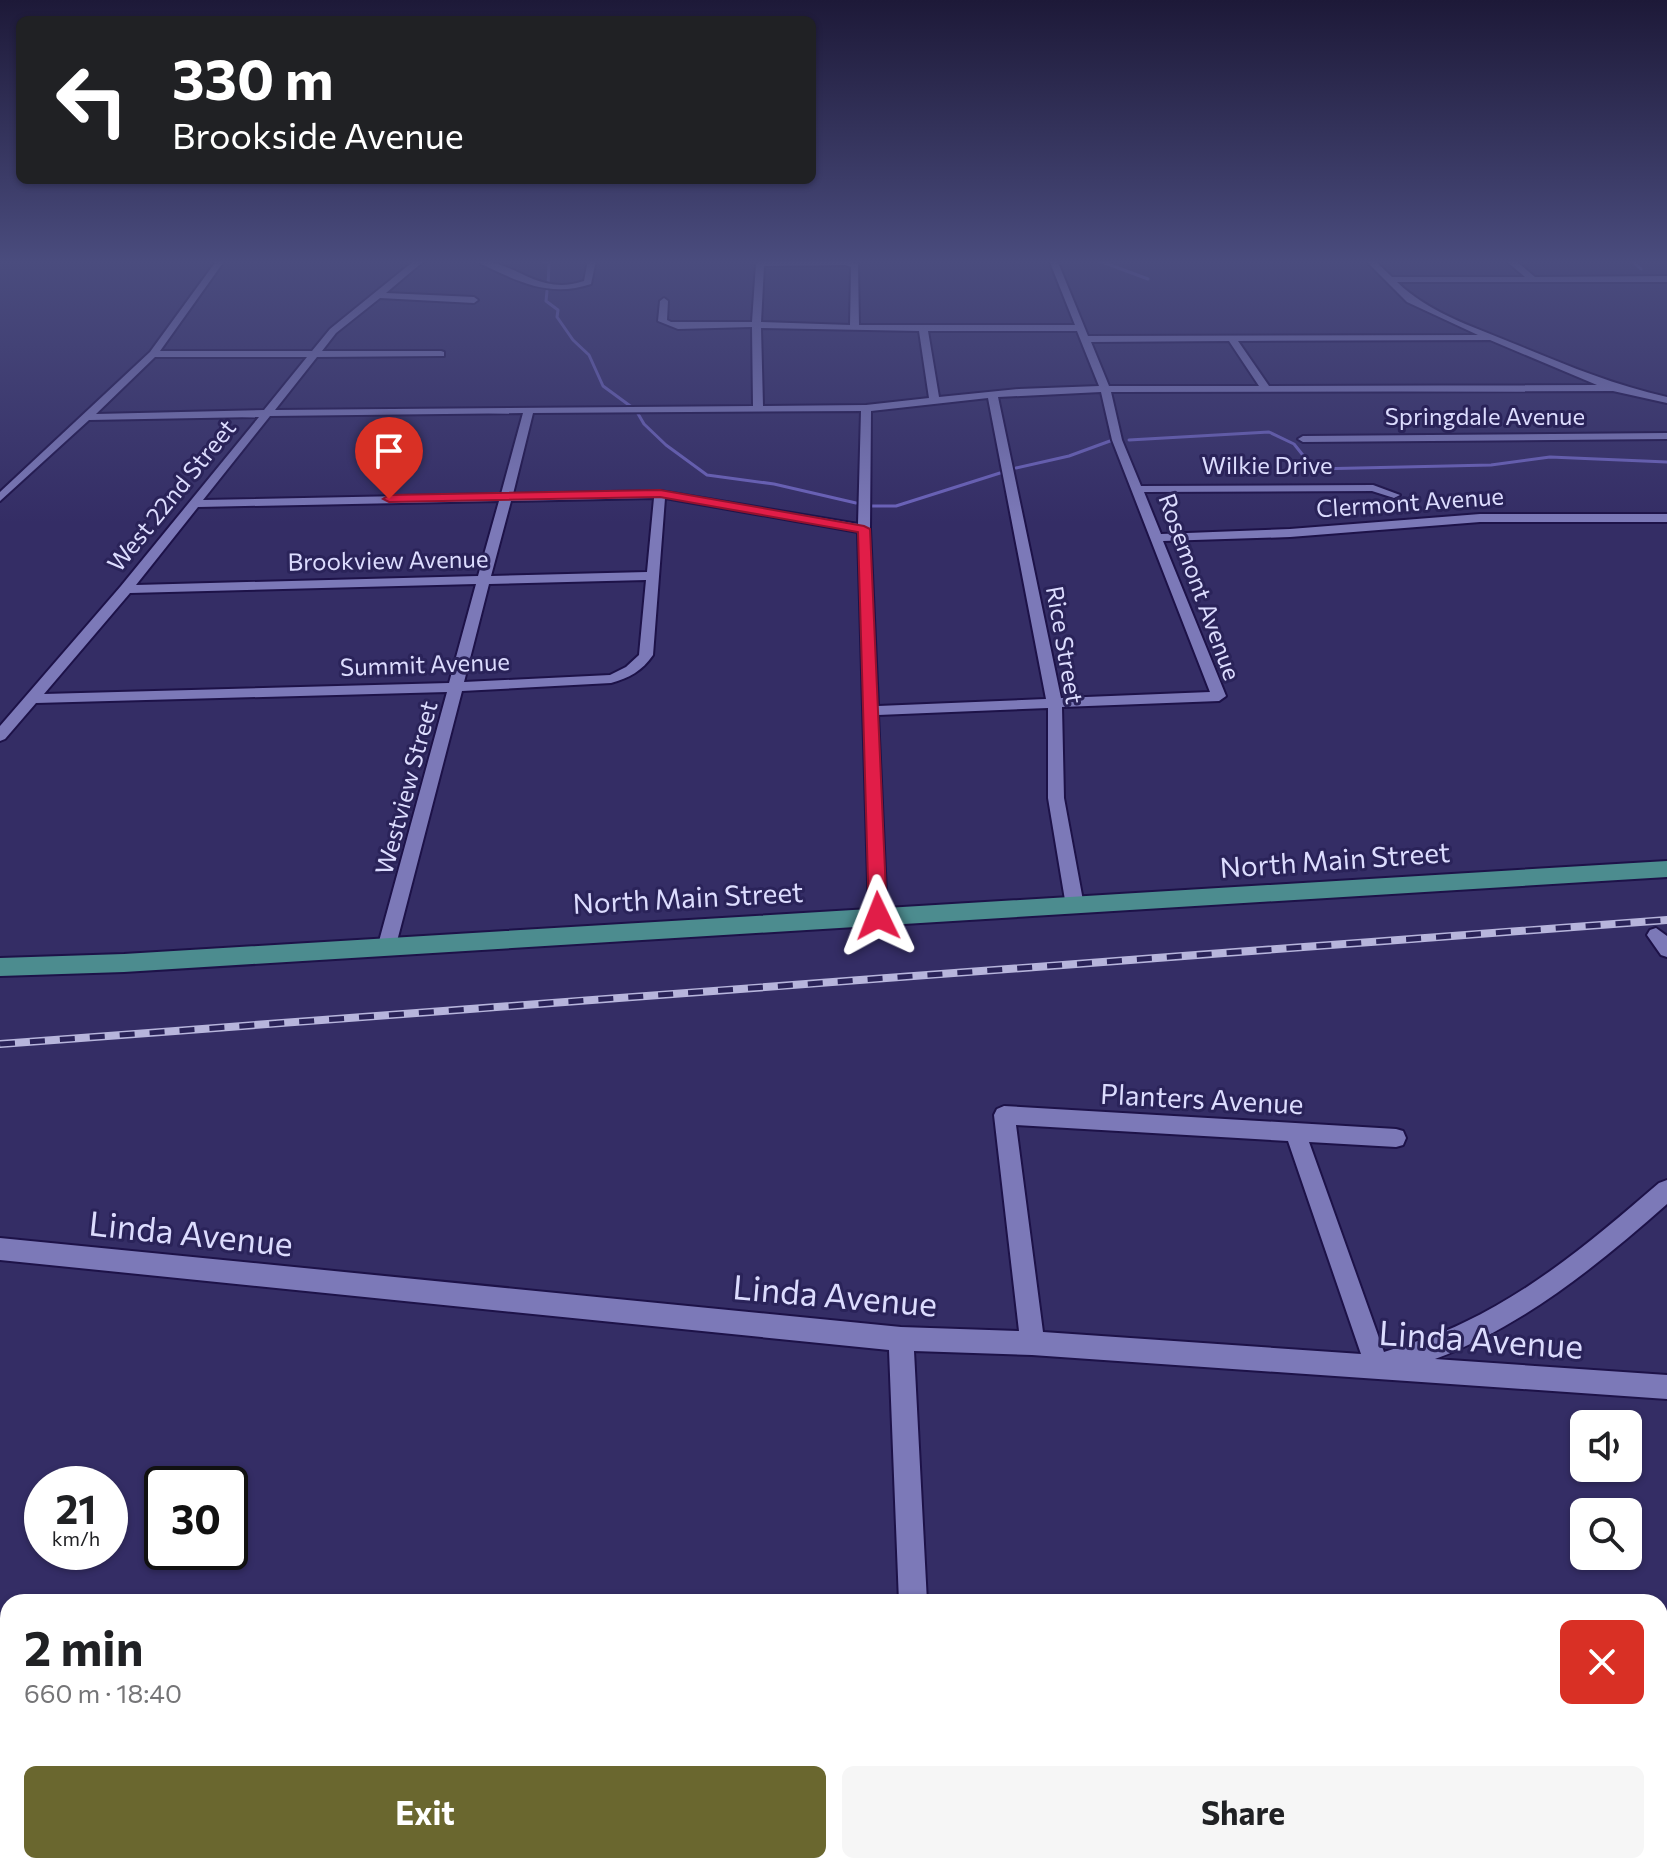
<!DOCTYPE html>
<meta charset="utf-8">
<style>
:root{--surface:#fff;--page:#f6f6f6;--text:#202124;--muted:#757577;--accent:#6a672f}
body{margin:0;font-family:Commissioner,sans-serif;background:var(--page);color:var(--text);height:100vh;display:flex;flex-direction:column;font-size:30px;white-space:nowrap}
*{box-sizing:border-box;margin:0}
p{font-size:26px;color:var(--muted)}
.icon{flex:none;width:44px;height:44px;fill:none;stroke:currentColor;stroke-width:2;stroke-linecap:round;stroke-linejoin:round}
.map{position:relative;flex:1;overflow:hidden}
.panel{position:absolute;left:0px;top:1594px;width:1668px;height:280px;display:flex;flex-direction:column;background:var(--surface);border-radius:24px 24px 0 0;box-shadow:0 2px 6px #0004}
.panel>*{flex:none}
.top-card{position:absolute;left:16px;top:16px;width:800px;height:168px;border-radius:12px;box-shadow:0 2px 6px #0004;background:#202124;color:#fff;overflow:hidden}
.fabs{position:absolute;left:1570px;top:1410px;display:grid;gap:16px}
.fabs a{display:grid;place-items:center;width:72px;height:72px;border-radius:12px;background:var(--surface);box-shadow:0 2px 6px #0004;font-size:40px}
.speed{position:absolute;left:24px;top:1466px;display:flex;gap:16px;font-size:40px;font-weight:700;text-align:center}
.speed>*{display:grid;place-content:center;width:104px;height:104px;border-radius:50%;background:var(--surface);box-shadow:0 2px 6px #0004;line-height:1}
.speed small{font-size:20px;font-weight:400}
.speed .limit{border:4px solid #111;border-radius:12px;background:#fff;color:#111}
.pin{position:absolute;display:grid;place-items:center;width:68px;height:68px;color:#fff;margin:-82px -34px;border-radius:50% 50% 50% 0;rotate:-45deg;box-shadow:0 0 8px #0007}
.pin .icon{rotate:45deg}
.me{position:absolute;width:88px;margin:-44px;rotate:358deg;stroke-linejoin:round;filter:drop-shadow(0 0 6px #0008)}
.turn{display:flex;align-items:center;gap:28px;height:168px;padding:0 24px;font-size:36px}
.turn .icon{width:104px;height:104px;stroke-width:2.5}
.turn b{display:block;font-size:56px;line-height:68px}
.round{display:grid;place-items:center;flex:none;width:84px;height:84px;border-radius:12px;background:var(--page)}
.summary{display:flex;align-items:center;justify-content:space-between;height:136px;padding:0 24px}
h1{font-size:48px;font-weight:700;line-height:60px}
.cta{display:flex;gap:16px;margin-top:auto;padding:16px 24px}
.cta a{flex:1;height:92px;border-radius:12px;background:var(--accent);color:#fff;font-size:32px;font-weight:700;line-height:92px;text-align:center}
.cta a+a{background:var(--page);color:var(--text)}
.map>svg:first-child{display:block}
</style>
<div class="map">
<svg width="1667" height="1874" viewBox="0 0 1667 1874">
<rect width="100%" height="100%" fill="#342d65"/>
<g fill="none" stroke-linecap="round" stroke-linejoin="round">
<path stroke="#6c63bb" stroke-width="3" d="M540,260l9,3 -1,24
M1097,260l51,19
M1631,260l10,9
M547,291l-1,10 12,9 -1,7 16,23 16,15 14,31 30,22
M637,412l7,12 22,21 41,30 67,9 82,19
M1129,440l140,-8 25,12 20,25 177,-4 59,-8 117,5
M1016,468l53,-12 41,-15
M872,506h24l104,-33"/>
<defs>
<path id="minor" d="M217,260h8l-65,91h152l18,-22 85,-69h10l-39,33 88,4 4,3 -4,3 -94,-5 -44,35 -14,18h119l3,1v4l-127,1 -42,53 478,-4 -1,-79 -74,2 -20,-8 2,-20 4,-3 4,3 -1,19 4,2h81l4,-58 4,-2 86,-1 12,3 1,61h216l-26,-65h8l31,76 390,-1 -71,-33 -42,-42h9l18,17h133l-20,-17h10l20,17 132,-1v6h-270c31,30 74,44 113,60 54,22 100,42 157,55v6l-54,-12 -502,1 11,48 19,46 232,-1 27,10 -6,3 -22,-7 -228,1 17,42 129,-5 190,-15h187v8h-187l-190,15 -127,4 63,155 -7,5 -157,6 2,91 20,108 -3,5h-12l-3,-5 -18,-108v-90l-170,7 9,201 -9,7 -9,-7 -11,-384 -193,-34 -12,157c-11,16 -24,23 -42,28l-149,8 -66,254 -3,5h-12l-3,-5 69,-253 -411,11 -31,36 -5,2v-15l121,-140 138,-169 -170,3 -89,81v-9l150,-140zM845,265l6,2 -1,58 -89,-3 3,-56zM761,328l158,3 10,67 -63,7 -103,1zM928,331h149l22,55 -80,3 -80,8zM1490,340l107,45 -328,1 -31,-45zM1229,341l30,45h-150l-18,-44zM155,357h152l-43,53 -168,4zM1101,392l11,48 98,252 -149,6 -63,-301zM988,398l58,301 -168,7 -8,-177 1,-118zM861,411l-3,113 -198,-33 -147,3 20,-81zM523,413l-22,81 -298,6 67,-84zM654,498l-7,74 -156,4 20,-75zM499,501l-21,75 -342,9 62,-78zM646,580l-7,75 -13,12 -16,8 -146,7 25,-98zM476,584l-27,99 -405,11 86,-101z
M473,260c44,0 64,37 111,21l4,-21h8l-5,24c-44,15 -78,-5 -118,-24z
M1667,433v6l-364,3 -5,-3 5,-3z
M1656,928l11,8v21l-6,-2 -14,-20 3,-5z
M1004,1106l392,23 7,2 3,7 -3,7 -7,2 -87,-5 75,210c27,-9 55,-17 81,-30 72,-34 135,-88 194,-139l8,-3v24c-70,62 -144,122 -232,155l232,16v24l-635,-44 -118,-4 13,251h-28l-10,-252 -889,-90v-22l901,89 118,4 -25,-216 3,-6zM1016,1125l272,16 73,213 -318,-22z
M113,1866h32l-3,8h-32z
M913,1866h32v8h-32z"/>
<path id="major" d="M1667,861v16l-1543,95 -124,4v-18l124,-4z
M0,1721l8,1v36l-8,-1z
M0,1789l8,1v38l-8,-1z
M412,1866h92l3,8h-92z
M977,1866h101l3,8h-101z"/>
</defs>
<use href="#minor" stroke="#1d1248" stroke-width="4"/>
<use href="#major" stroke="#1d1248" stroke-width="4"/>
<use href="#minor" fill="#7c79b8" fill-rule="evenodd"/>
<use href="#major" fill="#4c8c8f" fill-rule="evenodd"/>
<defs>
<path id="rail" d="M0,1044l1667,-124"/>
</defs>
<use href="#rail" stroke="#b7b5dc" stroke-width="8"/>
<use href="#rail" stroke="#2a2359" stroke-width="5" stroke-dasharray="15" stroke-linecap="butt"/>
</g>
<linearGradient id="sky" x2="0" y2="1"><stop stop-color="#1d1938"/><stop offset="0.5" stop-color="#4a4c7e"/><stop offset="1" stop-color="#4a4c7e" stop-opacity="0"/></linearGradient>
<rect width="1667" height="523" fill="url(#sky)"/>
<path fill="#e11d48" stroke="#92132f" stroke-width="2" d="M660,490l204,36 6,3 17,387 -2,5 -7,2 -9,-7 -11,-384 -198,-35 -271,5 -6,-3 6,-4z"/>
<g text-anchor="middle" stroke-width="6" stroke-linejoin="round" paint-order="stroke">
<g font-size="24" fill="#dcdcfe" stroke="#2a2359">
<text x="1485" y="425">Springdale Avenue</text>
<text x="1267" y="474">Wilkie Drive</text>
<text transform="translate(172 496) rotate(-51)" y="8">West 22nd Street</text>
<text transform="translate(1410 503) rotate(-4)" y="8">Clermont Avenue</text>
<text transform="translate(388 561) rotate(-1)" y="8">Brookview Avenue</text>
<text transform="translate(1199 587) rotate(70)" y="8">Rosemont Avenue</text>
<text transform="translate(1064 645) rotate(80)" y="8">Rice Street</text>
<text transform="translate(425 665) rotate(-2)" y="8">Summit Avenue</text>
<text transform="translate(407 788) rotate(-75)" y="8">Westview Street</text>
</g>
<g font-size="28" fill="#dcdcfe" stroke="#2a2359">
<text transform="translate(1335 860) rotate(-4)" y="10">North Main Street</text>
<text transform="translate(688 898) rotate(-3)" y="10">North Main Street</text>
<text transform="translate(1202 1099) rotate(3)" y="10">Planters Avenue</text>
</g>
<g font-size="34" fill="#dcdcfe" stroke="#2a2359">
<text transform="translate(191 1234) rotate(6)" y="12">Linda Avenue</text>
<text transform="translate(835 1296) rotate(5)" y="12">Linda Avenue</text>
<text transform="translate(1481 1340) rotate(4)" y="12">Linda Avenue</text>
</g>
</g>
</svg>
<div class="fabs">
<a><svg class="icon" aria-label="sound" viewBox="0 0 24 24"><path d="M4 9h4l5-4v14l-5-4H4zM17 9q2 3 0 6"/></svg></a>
<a><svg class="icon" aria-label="search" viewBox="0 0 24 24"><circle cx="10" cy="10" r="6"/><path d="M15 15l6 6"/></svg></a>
</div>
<div class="speed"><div>21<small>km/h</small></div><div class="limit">30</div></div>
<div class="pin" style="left:389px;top:499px;background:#d93025"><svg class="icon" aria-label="arrive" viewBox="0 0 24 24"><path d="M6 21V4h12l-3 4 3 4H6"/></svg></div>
<svg class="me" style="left:878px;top:916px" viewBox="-20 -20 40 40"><path d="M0-17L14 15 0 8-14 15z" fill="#e11d48" stroke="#fff" stroke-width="4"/></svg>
<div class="top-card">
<div class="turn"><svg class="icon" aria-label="left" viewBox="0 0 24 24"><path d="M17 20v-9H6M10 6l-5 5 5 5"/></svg><div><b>330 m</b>Brookside Avenue</div></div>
</div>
<section class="panel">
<div class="summary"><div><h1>2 min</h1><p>660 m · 18:40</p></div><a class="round" style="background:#d93025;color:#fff"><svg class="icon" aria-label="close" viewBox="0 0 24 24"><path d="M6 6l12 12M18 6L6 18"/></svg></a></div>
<div class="cta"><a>Exit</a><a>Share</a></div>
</section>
</div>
